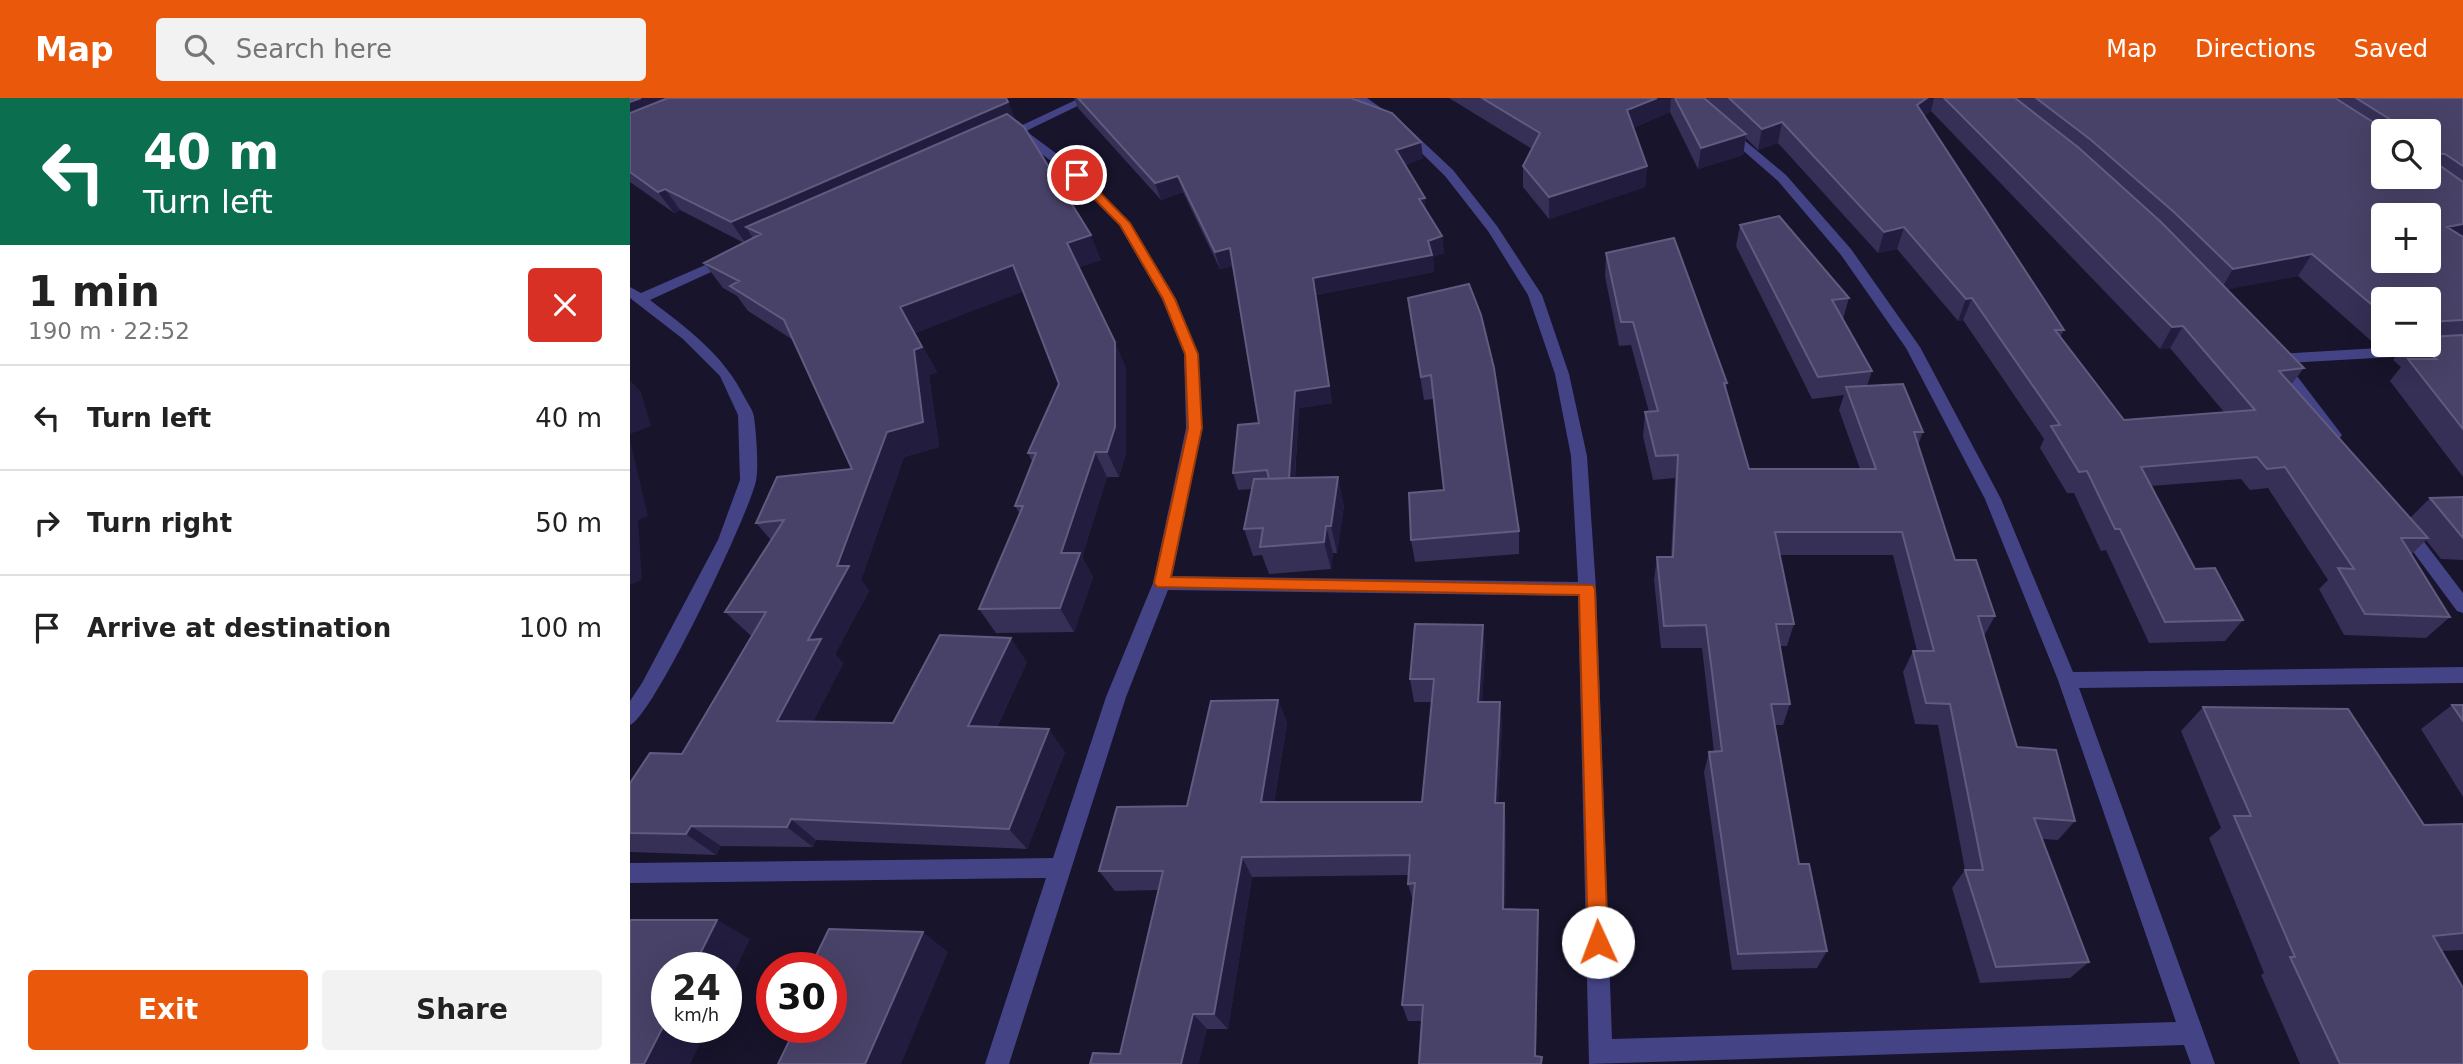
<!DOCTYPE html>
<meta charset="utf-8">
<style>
:root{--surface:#fff;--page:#f2f2f2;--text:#222;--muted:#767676;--line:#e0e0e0;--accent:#ea580c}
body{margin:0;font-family:"DejaVu Sans",sans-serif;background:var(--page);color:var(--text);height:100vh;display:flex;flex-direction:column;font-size:26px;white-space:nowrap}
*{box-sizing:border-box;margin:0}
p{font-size:23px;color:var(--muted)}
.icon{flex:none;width:38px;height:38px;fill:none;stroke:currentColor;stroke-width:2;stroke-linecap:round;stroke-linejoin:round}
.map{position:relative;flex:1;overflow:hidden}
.side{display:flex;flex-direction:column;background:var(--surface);width:630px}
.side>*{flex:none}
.hud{background:#0b6e4f;color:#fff;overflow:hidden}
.controls{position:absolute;left:1741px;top:21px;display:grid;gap:14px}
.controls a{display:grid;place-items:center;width:70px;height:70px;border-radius:7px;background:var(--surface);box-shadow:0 7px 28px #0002;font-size:35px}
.speed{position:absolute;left:21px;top:854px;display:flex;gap:14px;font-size:35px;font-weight:700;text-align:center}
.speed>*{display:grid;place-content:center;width:91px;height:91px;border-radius:50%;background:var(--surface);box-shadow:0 7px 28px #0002;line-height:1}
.speed small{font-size:18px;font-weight:400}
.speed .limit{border:10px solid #d22;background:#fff;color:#111}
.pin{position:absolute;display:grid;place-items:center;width:60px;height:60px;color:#fff;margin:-30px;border:4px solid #fff;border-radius:50%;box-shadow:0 2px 7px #0007}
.me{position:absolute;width:77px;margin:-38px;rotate:358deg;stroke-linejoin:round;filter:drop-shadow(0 0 5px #0008)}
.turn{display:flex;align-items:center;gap:24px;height:147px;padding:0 28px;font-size:32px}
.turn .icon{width:91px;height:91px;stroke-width:2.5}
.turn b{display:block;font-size:49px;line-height:60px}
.round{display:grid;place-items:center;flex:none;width:74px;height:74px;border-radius:7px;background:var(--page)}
.summary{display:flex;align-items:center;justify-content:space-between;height:119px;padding:0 28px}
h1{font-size:42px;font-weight:700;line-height:52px}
.action{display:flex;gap:14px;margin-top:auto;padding:14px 28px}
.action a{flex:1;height:80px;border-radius:7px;background:var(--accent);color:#fff;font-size:28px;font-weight:700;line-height:80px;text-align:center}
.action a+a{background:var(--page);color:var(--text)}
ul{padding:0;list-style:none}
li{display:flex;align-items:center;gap:21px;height:105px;padding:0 28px;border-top:2px solid var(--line)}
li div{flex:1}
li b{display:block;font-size:26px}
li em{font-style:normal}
header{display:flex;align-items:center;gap:42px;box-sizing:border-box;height:98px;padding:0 35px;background:var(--accent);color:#fff}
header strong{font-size:33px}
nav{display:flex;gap:38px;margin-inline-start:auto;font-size:24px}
.search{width:490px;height:63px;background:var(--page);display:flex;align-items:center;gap:18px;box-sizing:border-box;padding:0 24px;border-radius:7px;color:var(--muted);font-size:26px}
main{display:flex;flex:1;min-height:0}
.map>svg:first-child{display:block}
</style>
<header>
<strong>Map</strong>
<div class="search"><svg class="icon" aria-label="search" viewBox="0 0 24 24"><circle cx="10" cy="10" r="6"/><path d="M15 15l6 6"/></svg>Search here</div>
<nav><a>Map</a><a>Directions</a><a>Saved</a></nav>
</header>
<main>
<section class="side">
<div class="hud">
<div class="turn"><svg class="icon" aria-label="left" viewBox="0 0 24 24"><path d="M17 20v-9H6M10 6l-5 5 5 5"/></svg><div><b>40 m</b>Turn left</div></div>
</div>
<div class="summary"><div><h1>1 min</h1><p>190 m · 22:52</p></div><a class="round" style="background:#d93025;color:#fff"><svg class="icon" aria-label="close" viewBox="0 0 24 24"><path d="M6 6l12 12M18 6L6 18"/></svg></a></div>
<ul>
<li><svg class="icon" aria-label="left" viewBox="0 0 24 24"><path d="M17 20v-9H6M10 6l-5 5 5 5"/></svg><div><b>Turn left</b></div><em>40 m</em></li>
<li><svg class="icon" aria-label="right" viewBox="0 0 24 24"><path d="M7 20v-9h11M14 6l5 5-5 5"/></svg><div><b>Turn right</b></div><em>50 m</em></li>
<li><svg class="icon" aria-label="arrive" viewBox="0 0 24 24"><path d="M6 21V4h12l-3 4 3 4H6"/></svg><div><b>Arrive at destination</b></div><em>100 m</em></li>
</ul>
<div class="action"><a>Exit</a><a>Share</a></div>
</section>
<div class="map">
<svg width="1833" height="966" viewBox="0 0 1833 966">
<rect width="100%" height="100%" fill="#17142b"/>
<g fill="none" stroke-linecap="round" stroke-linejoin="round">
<path fill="#444386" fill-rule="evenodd" d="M450,0h14l-68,33 55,41 47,48 48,79 22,55 4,74 -30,148 406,6 -7,-126 -16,-82 -27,-79 -40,-64 -43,-55 -48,-47 -42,-31h12l38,27 48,45 44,56 45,69 27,79 18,82 9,133 16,450 564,-17 -118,-342 -73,-181 -79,-151 -65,-93 -63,-74 -55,-48v-4h8l55,46 65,74 69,98 81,152 72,173 390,-5v16l-384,5 136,376h-24l-7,-19 -595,19 -11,-468 -410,-6 -42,107 -117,367h-24l61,-186 -416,5v-20l423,-5 53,-161 47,-114 33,-155 -2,-74 -22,-55 -43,-74 -46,-47 -56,-43 -8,2 -6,-3z
M98,157l5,1v6l-83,38c38,29 73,54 95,98 3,6 8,12 9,19 2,15 5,49 2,64 -7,33 -103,236 -126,244v-24l12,-18 76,-143 22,-60 -2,-65 -18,-39 -37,-37 -53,-41v-11l11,6z
M1833,245v10l-176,10 52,68 3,4 -3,4h-10l-60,-80 7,-5z
M1776,426l6,2 51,67v20l-6,-2 -57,-77 -2,-4z"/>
</g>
<path fill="#362f56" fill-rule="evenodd" d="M0,0l378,4 8,19 85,139 -22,7 47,101v85l-7,24h-12l-25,80 11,20 -19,55 -78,1 -17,-24 41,-95 -5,-8 17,-45 -4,-8 31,-69 -36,-93 -108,42 22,39 -8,3 10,72 -35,10 -43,123 8,11 -34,63 8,9 -30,59 80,1 134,-61 -30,65 68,25 -38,97 -211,-9 -3,7 -92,-1 -5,9 -86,-3v-69l52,-29 70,-119h-2l-25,-23 46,-72 -15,-17 96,-54 -59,-129 -45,-29 -11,-15 -14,-8 -19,-25 40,-20 -64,-33 -6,3 -44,-31z
M444,0h277l72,60 -18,7 22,46 15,25 2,17 -11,4 1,15 -118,23 16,108 -33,5 -4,70 49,27 -7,48h-4l-2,16 -62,5 -7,-19 -9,1 -9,-27 8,-40 -14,1 -5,-17 26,-50 -26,-157 -13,3 -37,-77 -22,8 -83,-92z
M819,0h1014v379l-73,-96 11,-14 -8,-7 12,-15h24v-46h-45v46h9l-16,1 -79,-70 -71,13 77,79 -13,17 119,133 20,-20 33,-1v63l-22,-1 -15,-19 -15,15 39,62 -24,21 -82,-3 -25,-46 9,-9 -60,-92 -18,2 -9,-11 -90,7 44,83 48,51 -18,21 -76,2 -43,-93 -5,1 -27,-58h-7l-27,-45 4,-9 -81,-119 -5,1 -61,-72 -19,4 -100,-110 -20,7 -12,-12 -3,17 -45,14 -28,-57 -37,16 14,38 -2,21 -96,32 -26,-32v-21l9,-17zM1301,13l229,238 10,-1 54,64 -100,8 -64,-83 4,-7 -140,-214zM1754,33h45v46z
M1110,127l109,73 -6,21 29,52 -5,15 56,46 -5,13 37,115 40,56 -11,20 33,111 58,74 -17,19 -16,-1 47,123 -19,16 -90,5 -28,-95 13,-18 -27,-145 -23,-1 -12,-52 10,-21h4l-24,-96h-113l14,69 -7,22h-7l10,58 -7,21h-8l24,139 28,87 -10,17 -85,2 -28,-198 5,-20h5l-12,-104h-41l-7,-68 3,-23h14l4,-79 -22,2 -10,-44 2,-24h4l-18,-67 -12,1 -14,-70 1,-23 121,130 -1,6 23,80h111l-21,-59 5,-15 -32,4 -76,-153z
M778,200l111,233v23l-104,8 -4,-22 33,-50 -10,-91 -10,1 -13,-78z
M853,527l2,24 -3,53h18l2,23 -4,78 8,21 -1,85 33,1 -2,146 6,8 -120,-43h-14l-6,-16 11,-104 -5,-17 1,-9 -157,2 -24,152h-21l-87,25 39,-164 -44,1 -16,-20 88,-65 91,-106 9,23 -13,79h148l10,-100h-18l-4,-23z
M1822,607h11v92l-42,-68z
M1573,609l221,118 39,-1v126l-21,1 21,113h-163l-39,-89 3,-2 -55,-135 12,-10 -40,-97z"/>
<path fill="#221c3e" d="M11,0h65l-76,31v-27z
M1027,0h14l-1,14 -44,19 1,-21z
M1297,0h7l-3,13 -20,15 6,-21z
M378,4l9,21 -271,104 8,13 -8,4 -15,-22z
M1152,24l-4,21 -20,7 4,-21z
M1116,36l-3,21 -45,14 3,-21z
M791,44l2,16 -25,9 -2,-17z
M1017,68l-2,21 -96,32v-22z
M548,78l5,16 -22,8 -6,-17z
M35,91l15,21 -6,3 -16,-21z
M795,100l2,17 -8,-16z
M1833,126v18l-16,-15z
M1274,129l-7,22 -19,4 6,-21z
M461,137l10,25 -23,8 -11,-25z
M812,138l2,17 -11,4 1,15 -118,23 16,108 -33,5 -6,95 -4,-17 6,-95 18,-113z
M600,150l4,18 -14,3 -5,-17z
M1682,156l-14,22 -78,15 13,-22z
M383,167l12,26 -110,42 22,39 -8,3 10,72 -35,10 -43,123 8,11 -34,63 8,9 -41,81 -25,-23 60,-155 63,-259z
M1342,200l-9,22 -5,1 8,-22z
M1553,228l-13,22 -10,1 12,-22z
M485,244l11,26v85l-7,24 -12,-25z
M0,282l11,12 10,34 -21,8z
M0,342l18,76 -10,4 4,60 -12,5z
M465,354l12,25 -25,80 11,20 -19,55 -14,-24 1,-55z
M708,379l6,28 -7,48 -6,-27z
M696,428l7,27 -2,16 -7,-27z
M853,527l2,24 -4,76 -3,-23z
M381,540l16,24 -40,86 -19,-22z
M648,602l9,23 -17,101 -9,-22z
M870,604l2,23 -5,99 -2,-21z
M419,631l16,23 -38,97 -18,-20z
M874,705l2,21 -1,104 -2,-19z
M161,721l25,21 -3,7 -26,-20z
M61,728l30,20 -5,9 -30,-21z
M612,759l10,20 -24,152 -14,-15z
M908,812v19l-3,135z
M87,822l33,19 -24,51v-22h-33z
M293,834l25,20 -47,112h-36z
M563,916l14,15 -8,35h-18z
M37,921v8h41l-18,37h-46z"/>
<path fill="#494268" stroke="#615b7f" stroke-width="2" fill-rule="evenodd" d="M0,0h11l-11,4z
M38,0h338l2,4 -277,120 -66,-33 -7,3 -28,-20v-59z
M448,0h273l41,15 29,29 -25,8 29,48 -6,1 23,37 -14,5 4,14 -119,23 16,108 -34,5 -6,87 -20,1 -2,-9 -34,3 5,-48 21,-2 -29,-175 -15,4 -37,-76 -23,7z
M852,0h175l-30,12 20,56 -98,31 -26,-31 17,-33z
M1045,0h29l42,36 -45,14z
M1099,0h198l-10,7 147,225h-9l69,90 131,-10 -72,-84 -11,1 -228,-229h71l64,50 82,74 143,146 -25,3 149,167h-27l49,79 -85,-3 -27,-46 16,1 -69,-102 -18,2 -10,-12 -116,10 54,102 20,-1 28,52 -78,2 -45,-93h-5l-28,-58 -8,1 -28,-46 9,-1 -88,-127 -6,1 -62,-72 -20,5 -102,-110 -20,7z
M1406,0h299l52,33h-3v46h45v-19l34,24v42l-16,3 16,10v83l-34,2v-23h-45v16l-72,-61 -79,15 -58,-56 -84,-73zM1754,117h45v46h-45z
M1726,0h107v68l-18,-12 -16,-1v-22h-29l-1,-6z
M377,16l17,13 67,108 -24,8 48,99v85l-8,25h-12l-34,101h19l-20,55 -81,1 44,-103h-8l21,-53h-8l31,-69 -46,-119 -113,42 22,40 -8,3 9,72 -36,10 -50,134h12l-41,74 13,-1 -44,82 116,2 47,-88 71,3 -43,88 81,3 -40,100 -218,-10 -4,8 -96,-1 -5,8 -56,-1v-50l20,-30 32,1 84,-142h-41l59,-92 -28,3 21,-46 75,-8 -68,-149 -54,-34 9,-5 -35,-18 57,-29 -15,-7z
M1149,118l70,82 -17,2 40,71 -54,6 -78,-152z
M1044,140l53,145h-3l25,86h127l-30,-82 57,-3 20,48h-9l41,128h21l19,56h-17l39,131 39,3 19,71 -41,-3 55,144 -93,5 -31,-97h18l-33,-166 -24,-1 -13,-52h21l-32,-119h-127l19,92h-18l14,80h-19l28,160h10l18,87 -89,3 -29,-202 13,-1 -16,-126 -42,1 -7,-69h16l5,-102 -22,1 -11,-44 13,-1 -25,-89h-12l-15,-69z
M839,186l12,31 13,53 25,163 -108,9 -2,-47 35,-3 -13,-115 -10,2 -13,-79z
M1833,237v94l-55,-70h28l-17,-14h10v-8z
M708,379l-7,49h-5l-2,16 -64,5 3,-19 -19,1 10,-50z
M1833,399v41l-33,-40z
M785,526l68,1 -5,77h22l-5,101h9l-1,106 35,1 -3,146 7,1 -1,7h-122l4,-59h-21l13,-122 -7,1 2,-29 -168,2 -28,157h-21l-12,50h-91l3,-11 27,1 43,-183h-64l18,-64 70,-1 24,-105 67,-1 -17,102h161l12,-123h-24z
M1822,607h11v16z
M1573,609l145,2 76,116 39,-1v109l-30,3 30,52v76h-123l-50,-107h5l-61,-141h17z
M0,822h87l-24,48h-26v51l-23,45h-14z
M199,831l94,3 -58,132h-87l18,-37h35v-59h-21z"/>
<path fill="#ea580c" stroke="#983908" stroke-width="2" d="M443,75h8l49,50 45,76 23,55 4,74 -31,149 422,8 2,4 13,353 -3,7 -7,3 -7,-3 -3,-7 -9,-347 -422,-8 -3,-4 34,-155 -3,-74 -22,-55 -43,-74 -47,-48z"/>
</svg>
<div class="controls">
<a><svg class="icon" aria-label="search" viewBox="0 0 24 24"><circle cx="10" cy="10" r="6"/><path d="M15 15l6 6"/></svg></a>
<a>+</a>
<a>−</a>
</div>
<div class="speed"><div>24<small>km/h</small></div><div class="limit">30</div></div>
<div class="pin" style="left:447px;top:77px;background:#d93025"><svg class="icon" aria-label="arrive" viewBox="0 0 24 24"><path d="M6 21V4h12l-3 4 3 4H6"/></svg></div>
<svg class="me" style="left:968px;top:844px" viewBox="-20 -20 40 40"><circle r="19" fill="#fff"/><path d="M0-13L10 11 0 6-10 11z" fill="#ea580c"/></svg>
</div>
</main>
